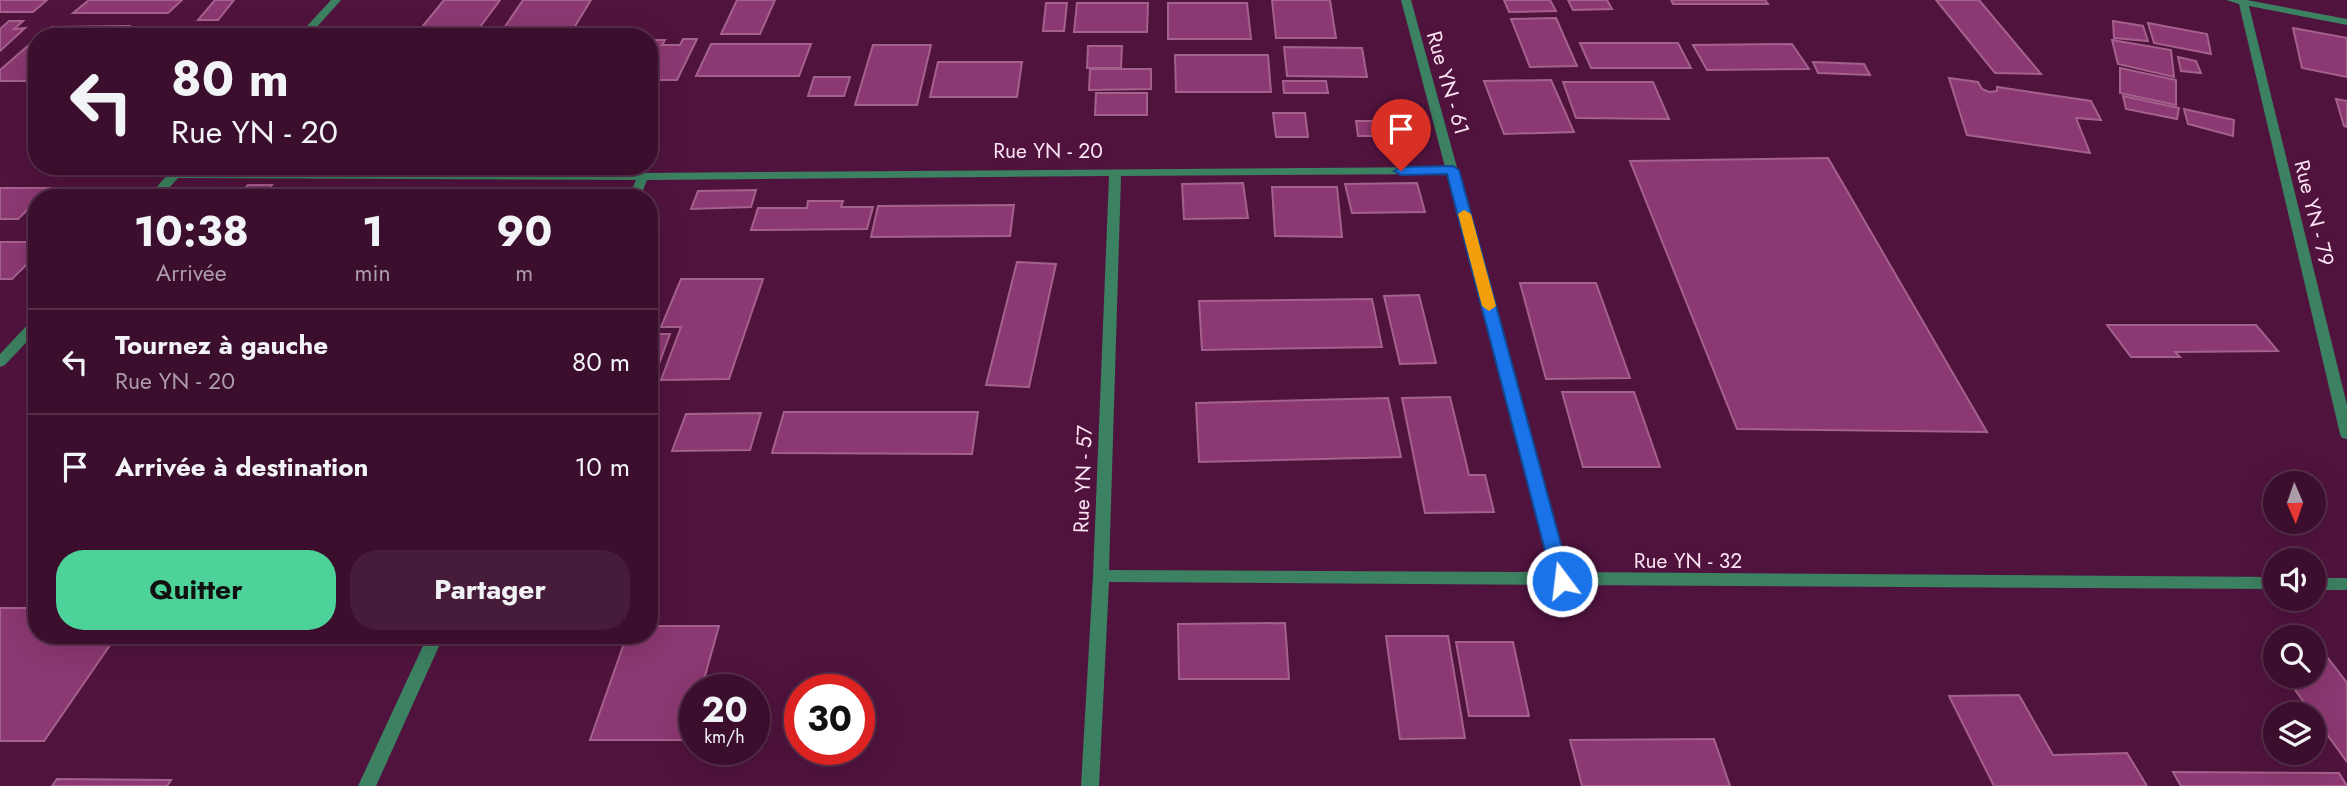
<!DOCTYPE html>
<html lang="fr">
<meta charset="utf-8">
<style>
:root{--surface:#3c0e2e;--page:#471c3a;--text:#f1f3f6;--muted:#ac9caa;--line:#552e4a;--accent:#4dd39a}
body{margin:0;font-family:Jost,sans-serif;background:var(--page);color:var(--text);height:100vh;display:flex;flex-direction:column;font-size:26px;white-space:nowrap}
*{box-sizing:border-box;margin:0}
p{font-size:23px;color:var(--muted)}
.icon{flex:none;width:38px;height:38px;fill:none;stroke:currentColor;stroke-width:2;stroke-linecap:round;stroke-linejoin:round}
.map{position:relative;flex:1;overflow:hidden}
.drawer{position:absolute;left:28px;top:189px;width:630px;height:455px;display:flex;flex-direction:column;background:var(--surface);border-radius:28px;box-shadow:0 7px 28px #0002,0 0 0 2px var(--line)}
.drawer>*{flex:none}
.top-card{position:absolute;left:28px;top:28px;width:630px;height:147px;border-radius:28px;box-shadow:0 7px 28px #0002,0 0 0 2px var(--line);background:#3c0e2e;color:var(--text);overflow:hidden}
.needle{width:46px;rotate:178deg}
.controls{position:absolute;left:2263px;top:471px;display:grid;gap:14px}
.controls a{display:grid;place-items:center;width:63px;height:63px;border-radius:50%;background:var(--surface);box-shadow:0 7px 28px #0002,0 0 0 2px var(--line);font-size:35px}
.speed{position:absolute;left:679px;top:674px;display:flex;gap:14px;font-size:35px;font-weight:700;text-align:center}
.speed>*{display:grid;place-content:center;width:91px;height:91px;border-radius:50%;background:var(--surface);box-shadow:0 7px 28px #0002,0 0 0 2px var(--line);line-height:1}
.speed small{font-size:18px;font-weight:400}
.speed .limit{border:10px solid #d22;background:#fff;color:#111}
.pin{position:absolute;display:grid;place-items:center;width:60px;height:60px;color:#fff;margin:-72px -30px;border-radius:50% 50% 50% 0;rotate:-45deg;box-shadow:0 0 7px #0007}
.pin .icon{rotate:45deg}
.me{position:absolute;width:77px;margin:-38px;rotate:345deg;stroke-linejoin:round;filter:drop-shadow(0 0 5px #0008)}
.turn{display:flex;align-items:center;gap:24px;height:147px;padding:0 28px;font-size:32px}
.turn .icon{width:91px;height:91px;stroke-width:2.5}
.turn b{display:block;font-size:49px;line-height:60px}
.eta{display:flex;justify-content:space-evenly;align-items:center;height:119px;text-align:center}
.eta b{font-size:42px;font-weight:700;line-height:49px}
.action{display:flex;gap:14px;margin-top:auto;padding:14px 28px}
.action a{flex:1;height:80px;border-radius:28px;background:var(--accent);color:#111;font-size:28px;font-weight:700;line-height:80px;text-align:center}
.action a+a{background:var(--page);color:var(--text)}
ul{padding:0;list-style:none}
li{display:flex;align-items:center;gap:21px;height:105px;padding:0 28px;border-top:2px solid var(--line)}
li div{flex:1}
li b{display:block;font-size:26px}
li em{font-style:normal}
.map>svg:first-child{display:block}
</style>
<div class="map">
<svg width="2347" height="786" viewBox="0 0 2347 786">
<rect width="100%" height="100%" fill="#50133e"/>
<path fill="#8c3872" stroke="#a5618d" stroke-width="2" d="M0,0h47l-14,12h-33z
M89,0h93l-14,13h-95z
M215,0h19l-16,20h-20z
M444,0h56l-20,27h-58z
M523,0h68l-19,31h-70z
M737,0h38l-15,34h-39z
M1272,0h58l6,38h-60z
M1504,0h46l6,11 -47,1z
M1568,0h39l5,9 -39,1z
M1671,0h94l3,4h-95z
M1936,0h43l62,74 -46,-1z
M1046,3h21l-3,28h-21z
M1077,3h71l-1,29h-73z
M1168,3h79l4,36h-83z
M1556,18l21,48 -47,1 -19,-48z
M9,21h14l-9,8 11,-1 -25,23v-22z
M2113,21l30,5 5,15 -34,-3z
M2148,23l59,11 4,20 -57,-11z
M129,26l-12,11h-78l12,-10z
M2293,28l54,10v39l-45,-9z
M37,38v43h-37v-11z
M683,39h14l-20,41h-28v-40h16l-3,5h18z
M2112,40l59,10 3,27 -56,-13z
M1580,43h98l13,25h-100z
M711,44h100l-12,32h-103z
M1792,44l17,25 -102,1 -14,-25z
M873,45h58l-14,60h-62z
M1088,46h34l-1,22h-34z
M1284,47l78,1 5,29 -80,-1z
M1175,55h93l3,37h-95z
M2178,57l18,4 5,12 -20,-2z
M938,62h84l-5,35h-87z
M1813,62l51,2 6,11 -52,-2z
M2120,68l56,12v25l-56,-12z
M1090,69h61v20l-62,1z
M814,77h36l-6,19h-36z
M1949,78l29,4 4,7 7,3 8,-1v-4l94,14 10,19 -25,-2 14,35 -123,-18z
M1551,80l23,52 -70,2 -20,-53z
M1283,81h43l2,12h-44z
M1563,82h90l16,37 -93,-1z
M1096,93h51v22h-52z
M2123,96l56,12 -2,11 -51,-10z
M2336,99l11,2v26l-3,-1z
M2184,109l50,11 -1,16 -45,-12z
M1273,113h32l3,24h-32z
M1356,121h40l2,15h-40z
M1828,158l159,274 -250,-3 -107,-268z
M1243,183l5,35 -64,1 -2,-35z
M1417,183l8,29 -73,1 -7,-29z
M248,185h24l-10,13h-25z
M1272,187h65l5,50 -67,-1z
M0,188h50l-32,31h-18z
M336,188h81l-6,10h-83z
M756,190l-5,17 -60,2 7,-18z
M808,201h35l-2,6h32l-6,22 -116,1 7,-22h49z
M1014,205l-4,31 -139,1 7,-31z
M0,242h37v12l-25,25h-12z
M1017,262l39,2 -27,123 -43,-2z
M681,279h82l-34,100 -68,1 20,-53h-20z
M1520,283h76l34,95 -84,1z
M1419,295l17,68 -36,1 -16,-68z
M1372,299l10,48 -180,3 -3,-49z
M2107,325h149l22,26 -103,1 5,5h-49z
M649,334h21l-17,46h-4z
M1562,392h72l26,75h-77z
M1450,397l19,78h16l9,37 -69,1 -23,-115z
M1388,398l13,59 -202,5 -3,-59z
M784,412h194l-6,42 -200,-1z
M761,413l-11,37 -78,1 14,-37z
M0,608h37v27h80l-73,106h-44z
M1285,623l4,56h-110l-1,-55z
M649,626h70l-18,64h-6v19l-9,31h-96l37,-105h22z
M1386,636h62l17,102 -65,1z
M1456,642h57l16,74h-60z
M2314,649h7l26,34v79l-62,-86h29z
M2019,695l34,60 74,-2 20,33h-153l-45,-90z
M1714,739l16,47h-148l-12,-46z
M2173,772l166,1 8,13h-166z
M57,779l114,1 -4,6h-115z"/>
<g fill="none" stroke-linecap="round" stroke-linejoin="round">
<path fill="#3c8161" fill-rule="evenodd" d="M331,0h10l-33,37h-11z
M1401,0h10l157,572 707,5v12l-707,-4 -6,2 -6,-2 -447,-3 -10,204h-18l12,-210 16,-400 -462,4 -7,18h-12l8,-18 -458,-2 -18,20h-13l28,-32h11l-2,5 459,2 802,-6zM1447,174l105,398 -443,-2 12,-394z
M2226,0h21l100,19v6l-98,-19 98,399v34l-5,-1 -2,-4 -101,-430z
M37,319v12l-32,34 -5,2v-13l32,-34z
M2314,578h33v12h-33z
M428,635h16l-68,151h-18z"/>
</g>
<path fill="#1a73e8" stroke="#114b97" stroke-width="2" d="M1453,166l6,4 112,411 -3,5 -6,3 -6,-3 -3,-5 -106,-407 -46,1 -7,-4 7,-4z"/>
<path fill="#f59e0b" d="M1464,210l7,4 25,92 -7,5 -7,-5 -24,-92z"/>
<g text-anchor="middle" stroke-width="6" stroke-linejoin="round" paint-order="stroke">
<g font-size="21" fill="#fce4f2" stroke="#50133e">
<text transform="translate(1448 83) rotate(74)" y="7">Rue YN - 61</text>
<text x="1048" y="158">Rue YN - 20</text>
<text transform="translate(2314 213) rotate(76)" y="7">Rue YN - 79</text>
<text transform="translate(1083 479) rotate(-88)" y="7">Rue YN - 57</text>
<text x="1688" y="568">Rue YN - 32</text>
</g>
</g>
</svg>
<div class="controls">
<a><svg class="needle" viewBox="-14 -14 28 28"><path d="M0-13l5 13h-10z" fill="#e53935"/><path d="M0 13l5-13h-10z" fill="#ac9caa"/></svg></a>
<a><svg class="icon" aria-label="sound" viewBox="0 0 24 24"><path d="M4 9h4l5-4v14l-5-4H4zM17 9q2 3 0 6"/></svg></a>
<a><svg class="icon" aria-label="search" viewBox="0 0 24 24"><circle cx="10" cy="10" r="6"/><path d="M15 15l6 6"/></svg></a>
<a><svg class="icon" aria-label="layers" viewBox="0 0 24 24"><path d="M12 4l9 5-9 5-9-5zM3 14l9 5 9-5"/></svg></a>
</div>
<div class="speed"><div>20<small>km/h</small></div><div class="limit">30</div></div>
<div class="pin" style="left:1401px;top:171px;background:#d93025"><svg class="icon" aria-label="arrive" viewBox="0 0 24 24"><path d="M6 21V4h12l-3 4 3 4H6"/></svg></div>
<svg class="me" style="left:1562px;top:581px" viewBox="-20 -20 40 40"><circle r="17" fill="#1a73e8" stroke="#fff" stroke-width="3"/><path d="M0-11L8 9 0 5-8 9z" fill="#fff"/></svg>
<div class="top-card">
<div class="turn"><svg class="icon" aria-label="left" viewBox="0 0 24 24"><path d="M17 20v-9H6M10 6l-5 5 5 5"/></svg><div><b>80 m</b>Rue YN - 20</div></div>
</div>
<section class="drawer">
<div class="eta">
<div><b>10:38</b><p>Arrivée</p></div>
<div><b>1</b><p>min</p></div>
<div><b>90</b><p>m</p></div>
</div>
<ul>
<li><svg class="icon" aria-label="left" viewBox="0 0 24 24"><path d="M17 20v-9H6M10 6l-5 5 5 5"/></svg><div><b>Tournez à gauche</b><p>Rue YN - 20</p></div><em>80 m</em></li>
<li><svg class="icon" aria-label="arrive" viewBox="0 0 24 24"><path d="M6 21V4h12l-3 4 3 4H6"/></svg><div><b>Arrivée à destination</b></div><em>10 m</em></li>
</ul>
<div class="action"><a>Quitter</a><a>Partager</a></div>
</section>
</div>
